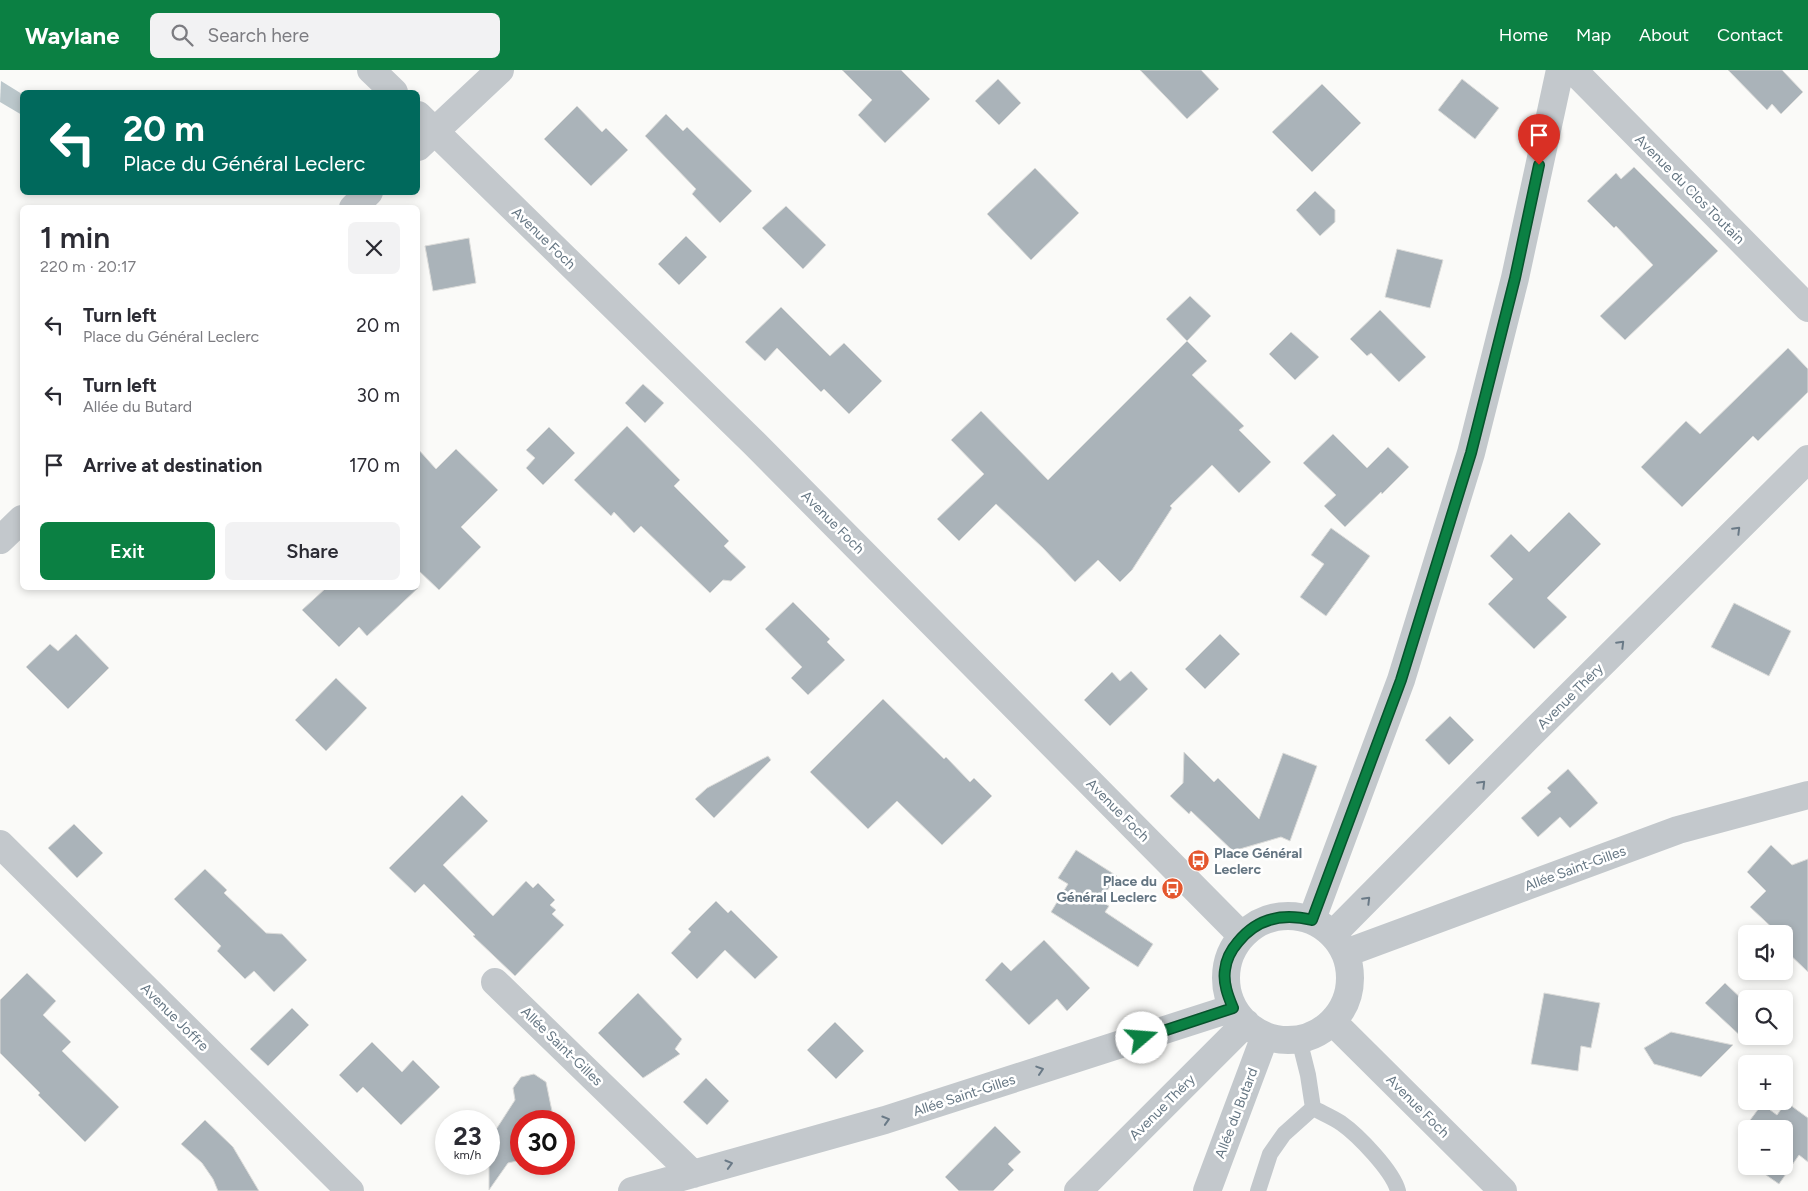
<!DOCTYPE html>
<meta charset="utf-8">
<style>
:root{--surface:#fff;--page:#f2f2f3;--text:#2b2b33;--muted:#7c7c81;--accent:#0b8043}
body{margin:0;font-family:Figtree,sans-serif;background:var(--page);color:var(--text);height:100vh;display:flex;flex-direction:column;font-size:19px;white-space:nowrap}
*{box-sizing:border-box;margin:0}
p{font-size:16px;color:var(--muted)}
.icon{flex:none;width:28px;height:28px;fill:none;stroke:currentColor;stroke-width:2;stroke-linecap:round;stroke-linejoin:round}
.map{position:relative;flex:1;overflow:hidden}
.details{position:absolute;left:20px;top:135px;width:400px;height:385px;display:flex;flex-direction:column;background:var(--surface);border-radius:8px;box-shadow:0 2px 8px #0003}
.details>*{flex:none}
.top-card{position:absolute;left:20px;top:20px;width:400px;height:105px;border-radius:8px;box-shadow:0 2px 8px #0003;background:#00695c;color:#fff;overflow:hidden}
.fabs{position:absolute;left:1738px;top:855px;display:grid;gap:10px}
.fabs a{display:grid;place-items:center;width:55px;height:55px;border-radius:8px;background:var(--surface);box-shadow:0 2px 8px #0003;font-size:25px}
.speed{position:absolute;left:435px;top:1040px;display:flex;gap:10px;font-size:25px;font-weight:700;text-align:center}
.speed>*{display:grid;place-content:center;width:65px;height:65px;border-radius:50%;background:var(--surface);box-shadow:0 2px 8px #0003;line-height:1}
.speed small{font-size:12px;font-weight:400}
.speed .limit{border:8px solid #d22;background:#fff;color:#111}
.pin{position:absolute;display:grid;place-items:center;width:42px;height:42px;color:#fff;margin:-51px -21px;border-radius:50% 50% 50% 0;rotate:-45deg;box-shadow:0 0 5px #0007}
.pin .icon{rotate:45deg}
.me{position:absolute;width:55px;margin:-28px;rotate:72deg;stroke-linejoin:round;filter:drop-shadow(0 0 4px #0008)}
.turn{display:flex;align-items:center;gap:18px;height:105px;padding:0 20px;font-size:22px}
.turn .icon{width:65px;height:65px;stroke-width:2.5}
.turn b{display:block;font-size:35px;line-height:42px}
.round{display:grid;place-items:center;flex:none;width:52px;height:52px;border-radius:8px;background:var(--page)}
.overview{display:flex;align-items:center;justify-content:space-between;height:85px;padding:0 20px}
h1{font-size:30px;font-weight:600;line-height:38px}
.cta{display:flex;gap:10px;margin-top:auto;padding:10px 20px}
.cta a{flex:1;height:58px;border-radius:8px;background:var(--accent);color:#fff;font-size:20px;font-weight:600;line-height:58px;text-align:center}
.cta a+a{background:var(--page);color:var(--text)}
ul{padding:0;list-style:none}
li{display:flex;align-items:center;gap:15px;height:70px;padding:0 20px}
li div{flex:1}
li b{display:block;font-size:19px}
li em{font-style:normal}
header{display:flex;align-items:center;gap:30px;box-sizing:border-box;height:70px;padding:0 25px;background:var(--accent);color:#fff}
header strong{font-size:24px}
nav{display:flex;gap:28px;margin-inline-start:auto;font-size:18px}
.search{width:350px;height:45px;background:var(--page);display:flex;align-items:center;gap:12px;box-sizing:border-box;padding:0 18px;border-radius:8px;color:var(--muted);font-size:19px}
.map>svg:first-child{display:block}
</style>
<header>
<strong>Waylane</strong>
<div class="search"><svg class="icon" aria-label="search" viewBox="0 0 24 24"><circle cx="10" cy="10" r="6"/><path d="M15 15l6 6"/></svg>Search here</div>
<nav><a>Home</a><a>Map</a><a>About</a><a>Contact</a></nav>
</header>
<div class="map">
<svg width="1808" height="1121" viewBox="0 0 1808 1121">
<rect width="100%" height="100%" fill="#fafaf8"/>
<path fill="#bbc7cb" d="M1,11l21,13v21l-22,-13z"/>
<path fill="#aab3b9" stroke="#dcdcda" d="M842,0h59l29,29 -45,44 -27,-28 14,-15z
M1140,0h61l18,19 -32,30z
M1728,0h54l21,22 -22,22 -9,-10 -5,6z
M998,9l23,24 -22,22 -24,-24z
M1462,9l37,29 -24,31 -37,-29z
M1322,14l39,39 -49,49 -40,-40z
M577,36l25,26 4,-4 22,22 -37,36 -47,-47z
M666,44l17,17 4,-4 65,64 -32,32 -28,-29 4,-5 -51,-53z
M1634,97l84,84 -93,89 -25,-24 53,-51 -37,-39 -2,2 -27,-27 29,-28 5,6z
M1035,98l44,45 -48,47 -44,-46z
M1315,121l20,19v12l-15,14 -24,-26z
M786,136l40,39 -23,24 -41,-41z
M686,166l21,21 -28,28 -21,-21z
M469,168l7,45 -43,8 -8,-45z
M1397,179l46,11 -13,48 -45,-11z
M1190,226l21,20 -24,25 -21,-22z
M781,237l49,49 14,-13 38,38 -33,33 -25,-25 -3,3 -44,-44 -12,13 -20,-19z
M1380,240l46,47 -27,25 -28,-29 -4,3 -17,-17z
M1291,262l28,25 -24,23 -26,-26z
M1187,271l20,20 -15,14 52,51 -5,4 32,32 -32,31 -27,-28 -42,41 2,2 -40,62 -12,12 -22,-22 -23,22 -32,-34 -47,-44 -37,37 -22,-22 47,-45 -33,-34 30,-29 67,69z
M1788,278l20,21v23l-50,49 -5,-5 -71,71 -41,-40 45,-46 14,13z
M643,314l21,19 -19,20 -20,-20z
M627,356l53,54 -6,6 55,55 -5,5 22,21 -15,14 -8,-1 -13,13 -69,-67 -7,7 -20,-21 -3,4 -37,-36z
M549,357l26,26 -32,32 -17,-17 9,-10 -9,-8z
M1333,364l34,34 21,-21 21,20 -27,27 -1,-2 -36,35 -21,-21 12,-11 -33,-32z
M418,379l18,20 20,-20 42,41 -37,37 20,20 -42,43 -21,-20z
M1569,442l32,32 -54,54 20,19 -33,32 -46,-45 25,-25 -23,-23 21,-22 18,18z
M1331,458l39,28 -44,60 -26,-19 24,-33 -13,-9z
M326,518h92l-51,48 -8,-9 -20,20 -37,-37z
M793,532l37,37 -3,3 18,18 -37,35 -17,-17 11,-11 -37,-38z
M1734,533l57,28 -22,45 -58,-29z
M76,564l33,34 -41,41 -42,-42 24,-23 8,7z
M1220,564l20,20 -35,35 -20,-20z
M1131,601l17,18 -38,37 -26,-26 28,-28 8,9z
M336,608l31,30 -41,43 -31,-31z
M883,629l61,60 2,-2 24,25 4,-4 18,18 -50,49 -45,-44 -29,28 -58,-57z
M1450,646l24,24 -25,25 -24,-25z
M1184,682l30,30 4,-4 41,41 24,-66 34,13 -27,75 -9,-4 -48,14 -42,-40 -2,3 -19,-18 13,-13z
M768,686l3,4 -57,58 -19,-19 12,-11z
M1568,699l30,34 -28,25 -10,-11 -22,20 -17,-19 30,-26 -4,-4z
M462,725l26,26 -45,44 50,51 33,-35 7,7 5,-5 17,17 -5,5 6,5 -4,4 12,11 -49,51 -42,-40 2,-1 -51,-51 -9,9 -26,-25z
M74,754l29,29 -26,25 -29,-30z
M1771,775l21,20 16,-6v113l-24,-23v-15h-5l-29,-27 16,-16 -19,-19z
M1076,780l41,26 -17,25 9,5 -4,6 48,32 -15,23 -87,-55 17,-28 -10,-6z
M205,799l22,21 -3,3 42,40 16,1 25,26 -33,32 -20,-21 -9,8 -28,-28 4,-5 -47,-47z
M716,831l12,12 3,-3 47,47 -23,22 -30,-29 -28,29 -26,-26 20,-21 -3,-3z
M1044,870l46,48 -23,23 -10,-12 -28,26 -44,-45 17,-18 9,9z
M27,903l29,28 -13,14 28,27 -9,9 57,56 -34,35 -47,-47 2,-2 -40,-40v-53z
M1725,913l21,20v38l-41,-38z
M638,923l44,46 -7,10 5,5 -37,24 -45,-45z
M1544,923l56,10 -9,45 -10,-2 -3,25 -47,-7z
M292,938l17,17 -41,41 -18,-17z
M835,952l29,29 -28,28 -29,-29z
M1671,962l62,13 -32,32 -47,-13 -10,-16z
M372,972l30,30 11,-12 27,27 -39,38 -38,-38 -6,6 -18,-18z
M534,1004l12,8 8,39h-33v39l-13,3 -19,27v-57l6,-2 20,-31 -2,-12 8,-11z
M706,1008l23,23 -22,24 -24,-23z
M1786,1032l22,16v44l-9,-7 -20,29 -23,-16 2,-2h26v-37l-39,-2 17,-23 15,11z
M205,1050l28,27 26,44h-41l-5,-12 -11,-16 -21,-19z
M995,1056l26,26 -13,12 6,6 -21,21h-34l-14,-14z"/>
<g fill="none" stroke-linecap="round" stroke-linejoin="round">
<path stroke="#c3c8cc" stroke-width="16" d="M1299,969l9,36 5,33c9,5 19,9 28,15 17,12 52,48 57,68
M1258,1121l12,-37 14,-20 29,-26"/>
<path stroke="#c3c8cc" stroke-width="28" d="M371,0l23,22
M1573,0l235,238
M418,45l337,329 487,492
M418,77l82,-77
M353,138l16,-16
M0,470l22,-21
M0,774l350,347
M1226 908a62 62 0 1 1 124 0a62 62 0 1 1-124 0Z
M1312,849l89,-239 70,-227 44,-175 45,-208
M1333,864l193,-195 282,-280
M1346,883l332,-123 130,-35
M495,912l198,192
M1333,952l170,169
M632,1121l253,-71 348,-112
M1078,1121l168,-168
M1207,1121l58,-155"/>
</g>
<defs><path id="oneway-chevron" d="M-2-3.5L2.5 0L-2 3.5" fill="none" stroke-width="1.6" stroke-linecap="round" stroke-linejoin="round" transform="scale(1.25)"/></defs>
<g stroke="#6a7a87">
<use href="#oneway-chevron" transform="translate(1737 460) rotate(-45)"/>
<use href="#oneway-chevron" transform="translate(1621 574) rotate(-45)"/>
<use href="#oneway-chevron" transform="translate(1482 714) rotate(-45)"/>
<use href="#oneway-chevron" transform="translate(1367 830) rotate(-45)"/>
<use href="#oneway-chevron" transform="translate(1040 1000) rotate(-18)"/>
<use href="#oneway-chevron" transform="translate(886 1050) rotate(-17)"/>
<use href="#oneway-chevron" transform="translate(729 1094) rotate(-16)"/>
</g>
<g fill="none" stroke-linecap="round" stroke-linejoin="round">
<defs>
<path id="route" d="M1142,968l91,-30c-5,-12 -10,-25 -8,-38 1,-10 6,-20 13,-28 19,-24 45,-29 74,-22l89,-240 70,-227 44,-175 24,-113"/>
</defs>
<use href="#route" stroke="#07532c" stroke-width="12"/>
<use href="#route" stroke="#0b8043" stroke-width="9"/>
</g>
<defs>
<symbol id="bus-disc" viewBox="-11 -11 22 22"><circle r="9.5" fill="#e4572e" stroke="#fff"/><path d="M-5-6H5V4H4V6H2V4H-2V6H-4V4H-5ZM-3.5-4V0h7V-4ZM-3.5 1.2v1.5H-2V1.2ZM2 1.2v1.5H3.5V1.2Z" fill="#fff"/></symbol>
</defs>
<g fill-rule="evenodd">
<use href="#bus-disc" x="1186" y="778" width="25" height="25"/>
<use href="#bus-disc" x="1160" y="806" width="25" height="25"/>
</g>
<g text-anchor="middle" stroke-width="5" stroke-linejoin="round" paint-order="stroke">
<g font-size="14" fill="#657683" stroke="#fff">
<text transform="translate(1690 119) rotate(45)" y="5">Avenue du Clos Toutain</text>
<text transform="translate(544 168) rotate(44)" y="5">Avenue Foch</text>
<text transform="translate(833 452) rotate(45)" y="5">Avenue Foch</text>
<text transform="translate(1570 626) rotate(-45)" y="5">Avenue Théry</text>
<text transform="translate(1118 740) rotate(45)" y="5">Avenue Foch</text>
<text transform="translate(1575 798) rotate(-20)" y="5">Allée Saint-Gilles</text>
<text transform="translate(175 947) rotate(45)" y="5">Avenue Joffre</text>
<text transform="translate(562 976) rotate(44)" y="5">Allée Saint-Gilles</text>
<text transform="translate(964 1025) rotate(-18)" y="5">Allée Saint-Gilles</text>
<text transform="translate(1418 1036) rotate(45)" y="5">Avenue Foch</text>
<text transform="translate(1162 1037) rotate(-45)" y="5">Avenue Théry</text>
<text transform="translate(1236 1043) rotate(-69)" y="5">Allée du Butard</text>
</g>
<g font-size="14" font-weight="bold" fill="#657683" stroke="#fff" text-anchor="start">
<text x="1214" y="788">Place Général<tspan x="1214" dy="16">Leclerc</tspan></text>
<text x="1157" y="816" text-anchor="end">Place du<tspan x="1157" dy="16">Général Leclerc</tspan></text>
</g>
</g>
</svg>
<div class="fabs">
<a><svg class="icon" aria-label="sound" viewBox="0 0 24 24"><path d="M4 9h4l5-4v14l-5-4H4zM17 9q2 3 0 6"/></svg></a>
<a><svg class="icon" aria-label="search" viewBox="0 0 24 24"><circle cx="10" cy="10" r="6"/><path d="M15 15l6 6"/></svg></a>
<a>+</a>
<a>−</a>
</div>
<div class="speed"><div>23<small>km/h</small></div><div class="limit">30</div></div>
<div class="pin" style="left:1539px;top:95px;background:#d93025"><svg class="icon" aria-label="arrive" viewBox="0 0 24 24"><path d="M6 21V4h12l-3 4 3 4H6"/></svg></div>
<svg class="me" style="left:1142px;top:968px" viewBox="-20 -20 40 40"><circle r="19" fill="#fff"/><path d="M0-13L10 11 0 6-10 11z" fill="#0b8043"/></svg>
<div class="top-card">
<div class="turn"><svg class="icon" aria-label="left" viewBox="0 0 24 24"><path d="M17 20v-9H6M10 6l-5 5 5 5"/></svg><div><b>20 m</b>Place du Général Leclerc</div></div>
</div>
<section class="details">
<div class="overview"><div><h1>1 min</h1><p>220 m · 20:17</p></div><a class="round"><svg class="icon" aria-label="close" viewBox="0 0 24 24"><path d="M6 6l12 12M18 6L6 18"/></svg></a></div>
<ul>
<li><svg class="icon" aria-label="left" viewBox="0 0 24 24"><path d="M17 20v-9H6M10 6l-5 5 5 5"/></svg><div><b>Turn left</b><p>Place du Général Leclerc</p></div><em>20 m</em></li>
<li><svg class="icon" aria-label="left" viewBox="0 0 24 24"><path d="M17 20v-9H6M10 6l-5 5 5 5"/></svg><div><b>Turn left</b><p>Allée du Butard</p></div><em>30 m</em></li>
<li><svg class="icon" aria-label="arrive" viewBox="0 0 24 24"><path d="M6 21V4h12l-3 4 3 4H6"/></svg><div><b>Arrive at destination</b></div><em>170 m</em></li>
</ul>
<div class="cta"><a>Exit</a><a>Share</a></div>
</section>
</div>
